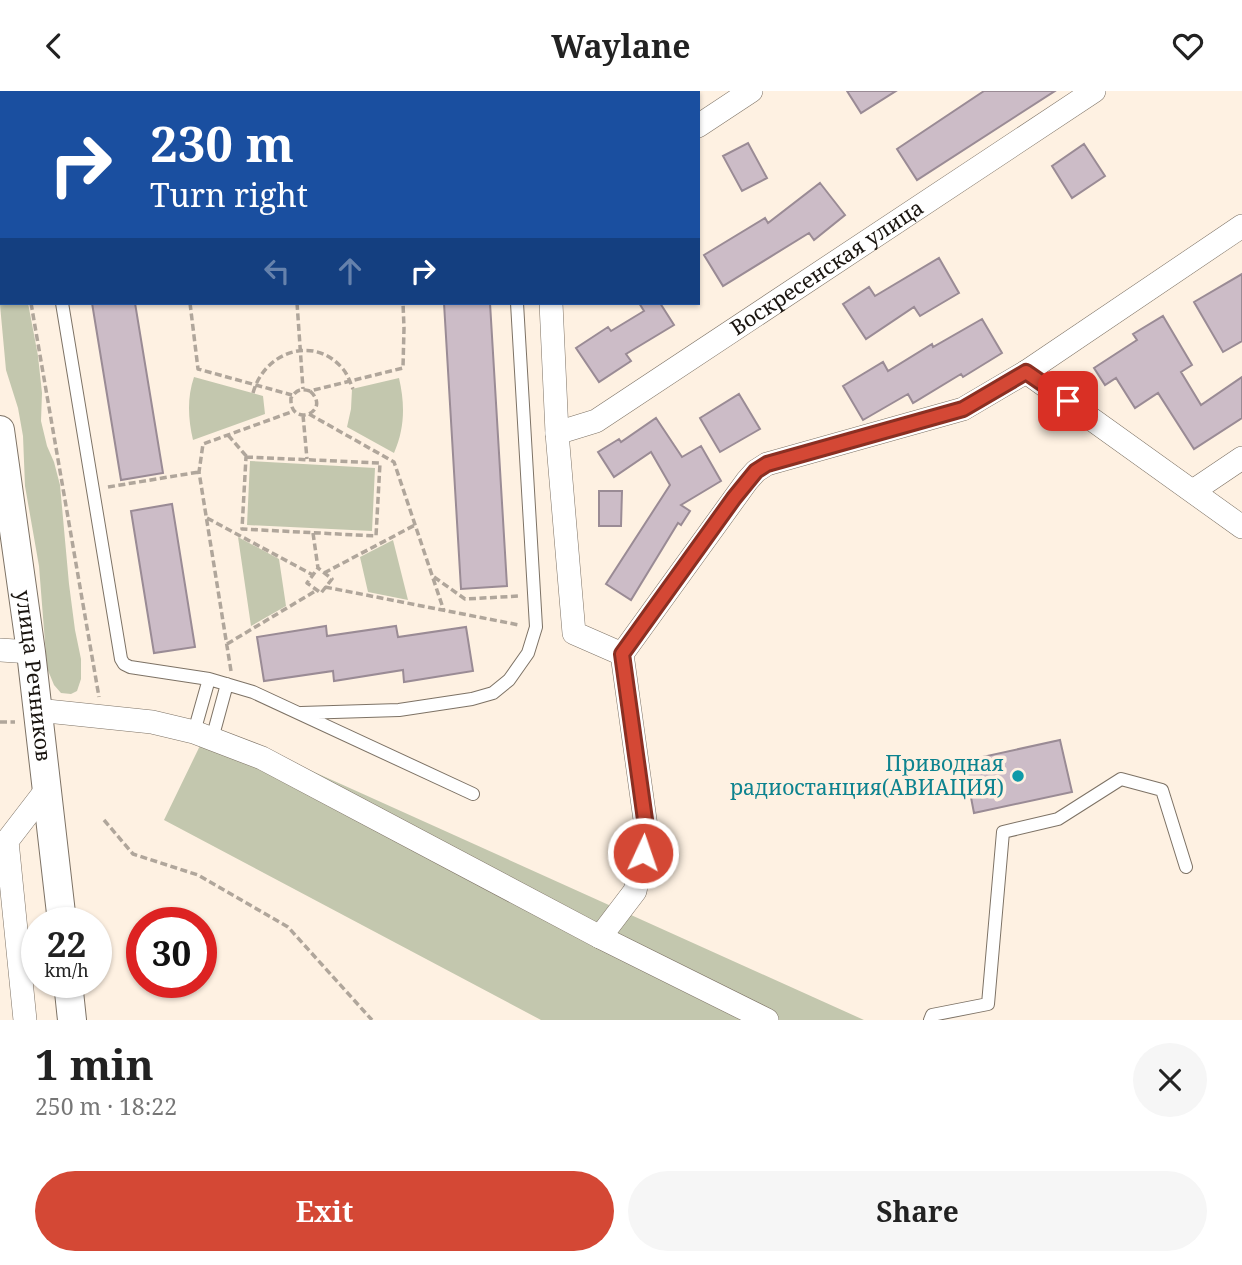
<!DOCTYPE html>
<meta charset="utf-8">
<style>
:root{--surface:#fff;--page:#f6f6f6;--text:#222;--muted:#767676;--accent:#d44835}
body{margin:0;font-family:"Noto Serif",serif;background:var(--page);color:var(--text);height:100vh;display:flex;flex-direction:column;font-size:26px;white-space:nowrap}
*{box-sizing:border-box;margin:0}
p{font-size:23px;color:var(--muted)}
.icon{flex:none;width:38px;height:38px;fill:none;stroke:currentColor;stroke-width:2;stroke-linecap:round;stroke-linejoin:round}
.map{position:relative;height:929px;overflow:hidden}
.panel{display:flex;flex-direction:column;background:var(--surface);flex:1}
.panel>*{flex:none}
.top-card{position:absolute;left:0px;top:0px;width:700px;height:214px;box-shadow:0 2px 5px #0004;background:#1a4fa0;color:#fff;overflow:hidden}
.speed{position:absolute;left:21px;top:816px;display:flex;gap:14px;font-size:35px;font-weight:700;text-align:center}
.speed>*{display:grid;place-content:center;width:91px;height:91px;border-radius:50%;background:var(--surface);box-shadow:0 2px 5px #0004;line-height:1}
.speed small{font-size:18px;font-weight:400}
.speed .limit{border:10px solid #d22;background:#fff;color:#111}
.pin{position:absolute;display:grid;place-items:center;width:60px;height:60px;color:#fff;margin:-30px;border-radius:14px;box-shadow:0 4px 10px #0006}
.me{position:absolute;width:77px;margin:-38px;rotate:3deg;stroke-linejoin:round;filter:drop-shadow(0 0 5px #0008)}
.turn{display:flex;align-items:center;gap:24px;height:147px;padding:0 35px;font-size:32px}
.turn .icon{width:91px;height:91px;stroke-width:2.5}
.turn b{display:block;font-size:49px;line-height:60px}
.lanes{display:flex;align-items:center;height:66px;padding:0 35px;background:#0003;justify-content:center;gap:35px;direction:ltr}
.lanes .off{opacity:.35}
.round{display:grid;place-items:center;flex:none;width:74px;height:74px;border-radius:37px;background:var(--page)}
.overview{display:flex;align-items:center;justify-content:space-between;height:119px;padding:0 35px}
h1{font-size:42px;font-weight:700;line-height:52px}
.primary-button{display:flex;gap:14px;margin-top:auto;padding:14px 35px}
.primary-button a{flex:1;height:80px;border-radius:42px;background:var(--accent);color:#fff;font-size:28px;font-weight:700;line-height:80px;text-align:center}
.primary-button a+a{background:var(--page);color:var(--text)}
header{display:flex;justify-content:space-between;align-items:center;height:91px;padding:0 35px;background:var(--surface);font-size:32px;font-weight:700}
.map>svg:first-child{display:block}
</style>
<header><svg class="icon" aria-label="back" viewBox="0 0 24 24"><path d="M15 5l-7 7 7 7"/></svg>Waylane<svg class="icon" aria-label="heart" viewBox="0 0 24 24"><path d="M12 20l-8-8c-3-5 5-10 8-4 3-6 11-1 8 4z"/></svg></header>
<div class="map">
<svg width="1242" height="929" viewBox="0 0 1242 929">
<rect width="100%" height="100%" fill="#fef1e2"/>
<path fill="#c3c7ae" d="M0,164h2v48h26l10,53 4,37 -1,28 6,25 7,16 6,23 9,99 6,46 6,29v20l-4,12 -6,3 -10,-1 -7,-8 -7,-17 -8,-102 -14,-80 -2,-50 -5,-28 -12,-38 -6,-65z
M194,286l69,19 2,18 -72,26c-5,-22 -6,-42 1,-63z
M399,287c6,26 6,50 -5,75l-47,-26 4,-18 1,-20z
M250,370l125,7 -3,63 -125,-6z
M238,446l41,22 7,47 -35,20z
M393,449l15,60 -40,-8 -8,-35z
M210,634l654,295h-323l-377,-200z"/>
<path fill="#ccbcc7" stroke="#9a8b95" stroke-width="2" d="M847,0h49l-35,22z
M984,0h71l-138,89 -20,-31z
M748,52l19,35 -25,13 -19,-35z
M1084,53l21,32 -33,22 -20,-32z
M820,92l25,32 -31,25 -5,-7 -86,53 -19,-31 61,-37 3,5z
M939,167l20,35 -39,23 -6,-9 -48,32 -23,-35 26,-17 6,9z
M1242,183v67l-19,11 -29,-50z
M92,212h43l28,170 -42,7z
M444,212h46l17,283 -46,3z
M639,212h21l14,22 -48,29 5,7 -32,21 -23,-34 32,-21 3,4 33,-20z
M1163,225l29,49 -11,7 20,33 41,-28v41l-48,31 -36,-56 -23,15 -19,-30 -11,7 -11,-17 43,-28 -4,-6z
M982,228l20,34 -39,24 -2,-3 -48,29 -5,-9 -45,26 -20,-34 40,-24 5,9 44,-27 1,3z
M739,303l21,35 -40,23 -20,-34z
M656,327l26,39 19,-11 20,35 -40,24 9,6 -9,14 -3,-2 -47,77 -25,-16 64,-99 -19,-33 -37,25 -16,-25 21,-13 2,3z
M599,400h23l-1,35h-22z
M172,413l23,143 -41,6 -23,-142z
M326,535l1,10 69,-10 2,11 68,-10 7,44 -69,11 -1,-12 -69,11 -1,-10 -69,10 -7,-44z
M1060,649l12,52 -98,21 -10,-52z"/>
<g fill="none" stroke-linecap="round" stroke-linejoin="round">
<defs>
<path id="service" d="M27,0l1,2
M505,0v2
M0,84h2
M0,100h2
M62,212l59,356 3,5 6,3 79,12 44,13 220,102
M301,622l98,-3 73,-11 21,-6 16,-13 19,-27 8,-26 -19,-324
M194,641l15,-53
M212,648l15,-55
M930,929l2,-5 56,-11 15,-172 55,-13 63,-40 41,11 24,77"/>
<g id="minor">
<path d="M698,35l53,-35"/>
<path d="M551,212l6,130 17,200 48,21"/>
<path d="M1026,281l216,155"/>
<path id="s1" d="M557,342l39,-12 498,-330"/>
<path d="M1193,400l49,-33"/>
<path d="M0,559l31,2"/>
<path d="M37,619l115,12 42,10 68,26 338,179 167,83"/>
<path d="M600,846l35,-46 12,-57 -25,-180 125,-173 9,-10 11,-7 196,-55 63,-37 216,-146"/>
<path d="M25,929l-18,-179 40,-52"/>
</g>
<g id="tertiary">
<path id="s2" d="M0,339l31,222 31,270"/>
<path d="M68,891l4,38"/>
</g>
</defs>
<use href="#service" stroke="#7d7265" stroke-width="14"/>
<use href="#minor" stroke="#7d7265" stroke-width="24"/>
<use href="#tertiary" stroke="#7d7265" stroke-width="30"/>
<path stroke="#b0a69b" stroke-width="3.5" stroke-dasharray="7 3.5" stroke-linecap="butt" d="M119,0v2
M384,0v2
M352,2l2,-2
M0,30l2,11
M31,212l68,394
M190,212l8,66 94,26
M297,212l6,86
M310,300c23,21 -21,38 -19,7 5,-8 10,-10 19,-7l93,-23 1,-40 -1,-25
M253,302c11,-41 61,-59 90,-24 5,6 7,13 10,20
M309,323l85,48 50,149
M303,324l4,44
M228,344l19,22
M246,366l134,6 -4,73 -134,-7z
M108,396l91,-15
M207,427l106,57
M313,442l5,35 14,11 -11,14 -14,-10 11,-15
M324,482l91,-48
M434,486l31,22 55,-3
M325,496l194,38
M227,553l90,-54
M231,580l-32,-199 4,-28 91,-33
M0,631h15
M104,729l29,34 65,21 90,52 84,93"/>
<use href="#service" stroke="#fff" stroke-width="12"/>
<use href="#minor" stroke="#fff" stroke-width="23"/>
<use href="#tertiary" stroke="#fff" stroke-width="28"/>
</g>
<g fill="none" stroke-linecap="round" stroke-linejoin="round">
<defs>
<path id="route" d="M643,762l4,-19 -25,-180 112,-156 22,-27 11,-7 196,-55 63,-37 42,29"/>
</defs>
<use href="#route" stroke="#8a2f22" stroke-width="18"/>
<use href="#route" stroke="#d44835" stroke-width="12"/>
</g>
<circle fill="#0f9aa8" stroke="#fef1e2" stroke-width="2.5" cx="1018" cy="685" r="7"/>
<g text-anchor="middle" stroke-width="7" stroke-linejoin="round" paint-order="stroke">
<g font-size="21" fill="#1a1510" stroke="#fef1e2">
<text dy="7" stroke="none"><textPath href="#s1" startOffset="318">Воскресенская улица</textPath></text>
<text dy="7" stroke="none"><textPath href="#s2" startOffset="248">улица Речников</textPath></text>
</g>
<g font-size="21" fill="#0d838f" stroke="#fef1e2" text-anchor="end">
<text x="1004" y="680">Приводная<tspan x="1004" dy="24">радиостанция(АВИАЦИЯ)</tspan></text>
</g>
</g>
</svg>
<div class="speed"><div>22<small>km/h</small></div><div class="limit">30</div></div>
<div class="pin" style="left:1068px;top:310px;background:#d93025"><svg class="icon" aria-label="arrive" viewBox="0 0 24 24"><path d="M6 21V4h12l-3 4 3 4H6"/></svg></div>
<svg class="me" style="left:643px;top:762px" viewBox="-20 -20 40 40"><circle r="17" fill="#d44835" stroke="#fff" stroke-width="3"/><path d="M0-11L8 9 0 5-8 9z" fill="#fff"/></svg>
<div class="top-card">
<div class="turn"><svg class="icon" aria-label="right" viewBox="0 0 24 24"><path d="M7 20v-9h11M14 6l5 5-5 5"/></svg><div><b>230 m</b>Turn right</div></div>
<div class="lanes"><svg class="icon off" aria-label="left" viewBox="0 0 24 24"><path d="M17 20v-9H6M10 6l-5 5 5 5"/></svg><svg class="icon off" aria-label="ahead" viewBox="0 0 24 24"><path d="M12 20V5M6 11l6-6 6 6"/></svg><svg class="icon" aria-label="right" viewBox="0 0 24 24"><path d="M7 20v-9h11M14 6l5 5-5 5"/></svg></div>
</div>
</div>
<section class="panel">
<div class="overview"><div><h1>1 min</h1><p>250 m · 18:22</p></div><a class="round"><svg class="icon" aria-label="close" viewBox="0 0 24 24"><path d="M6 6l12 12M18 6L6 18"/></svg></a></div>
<div class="primary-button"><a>Exit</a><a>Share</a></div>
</section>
